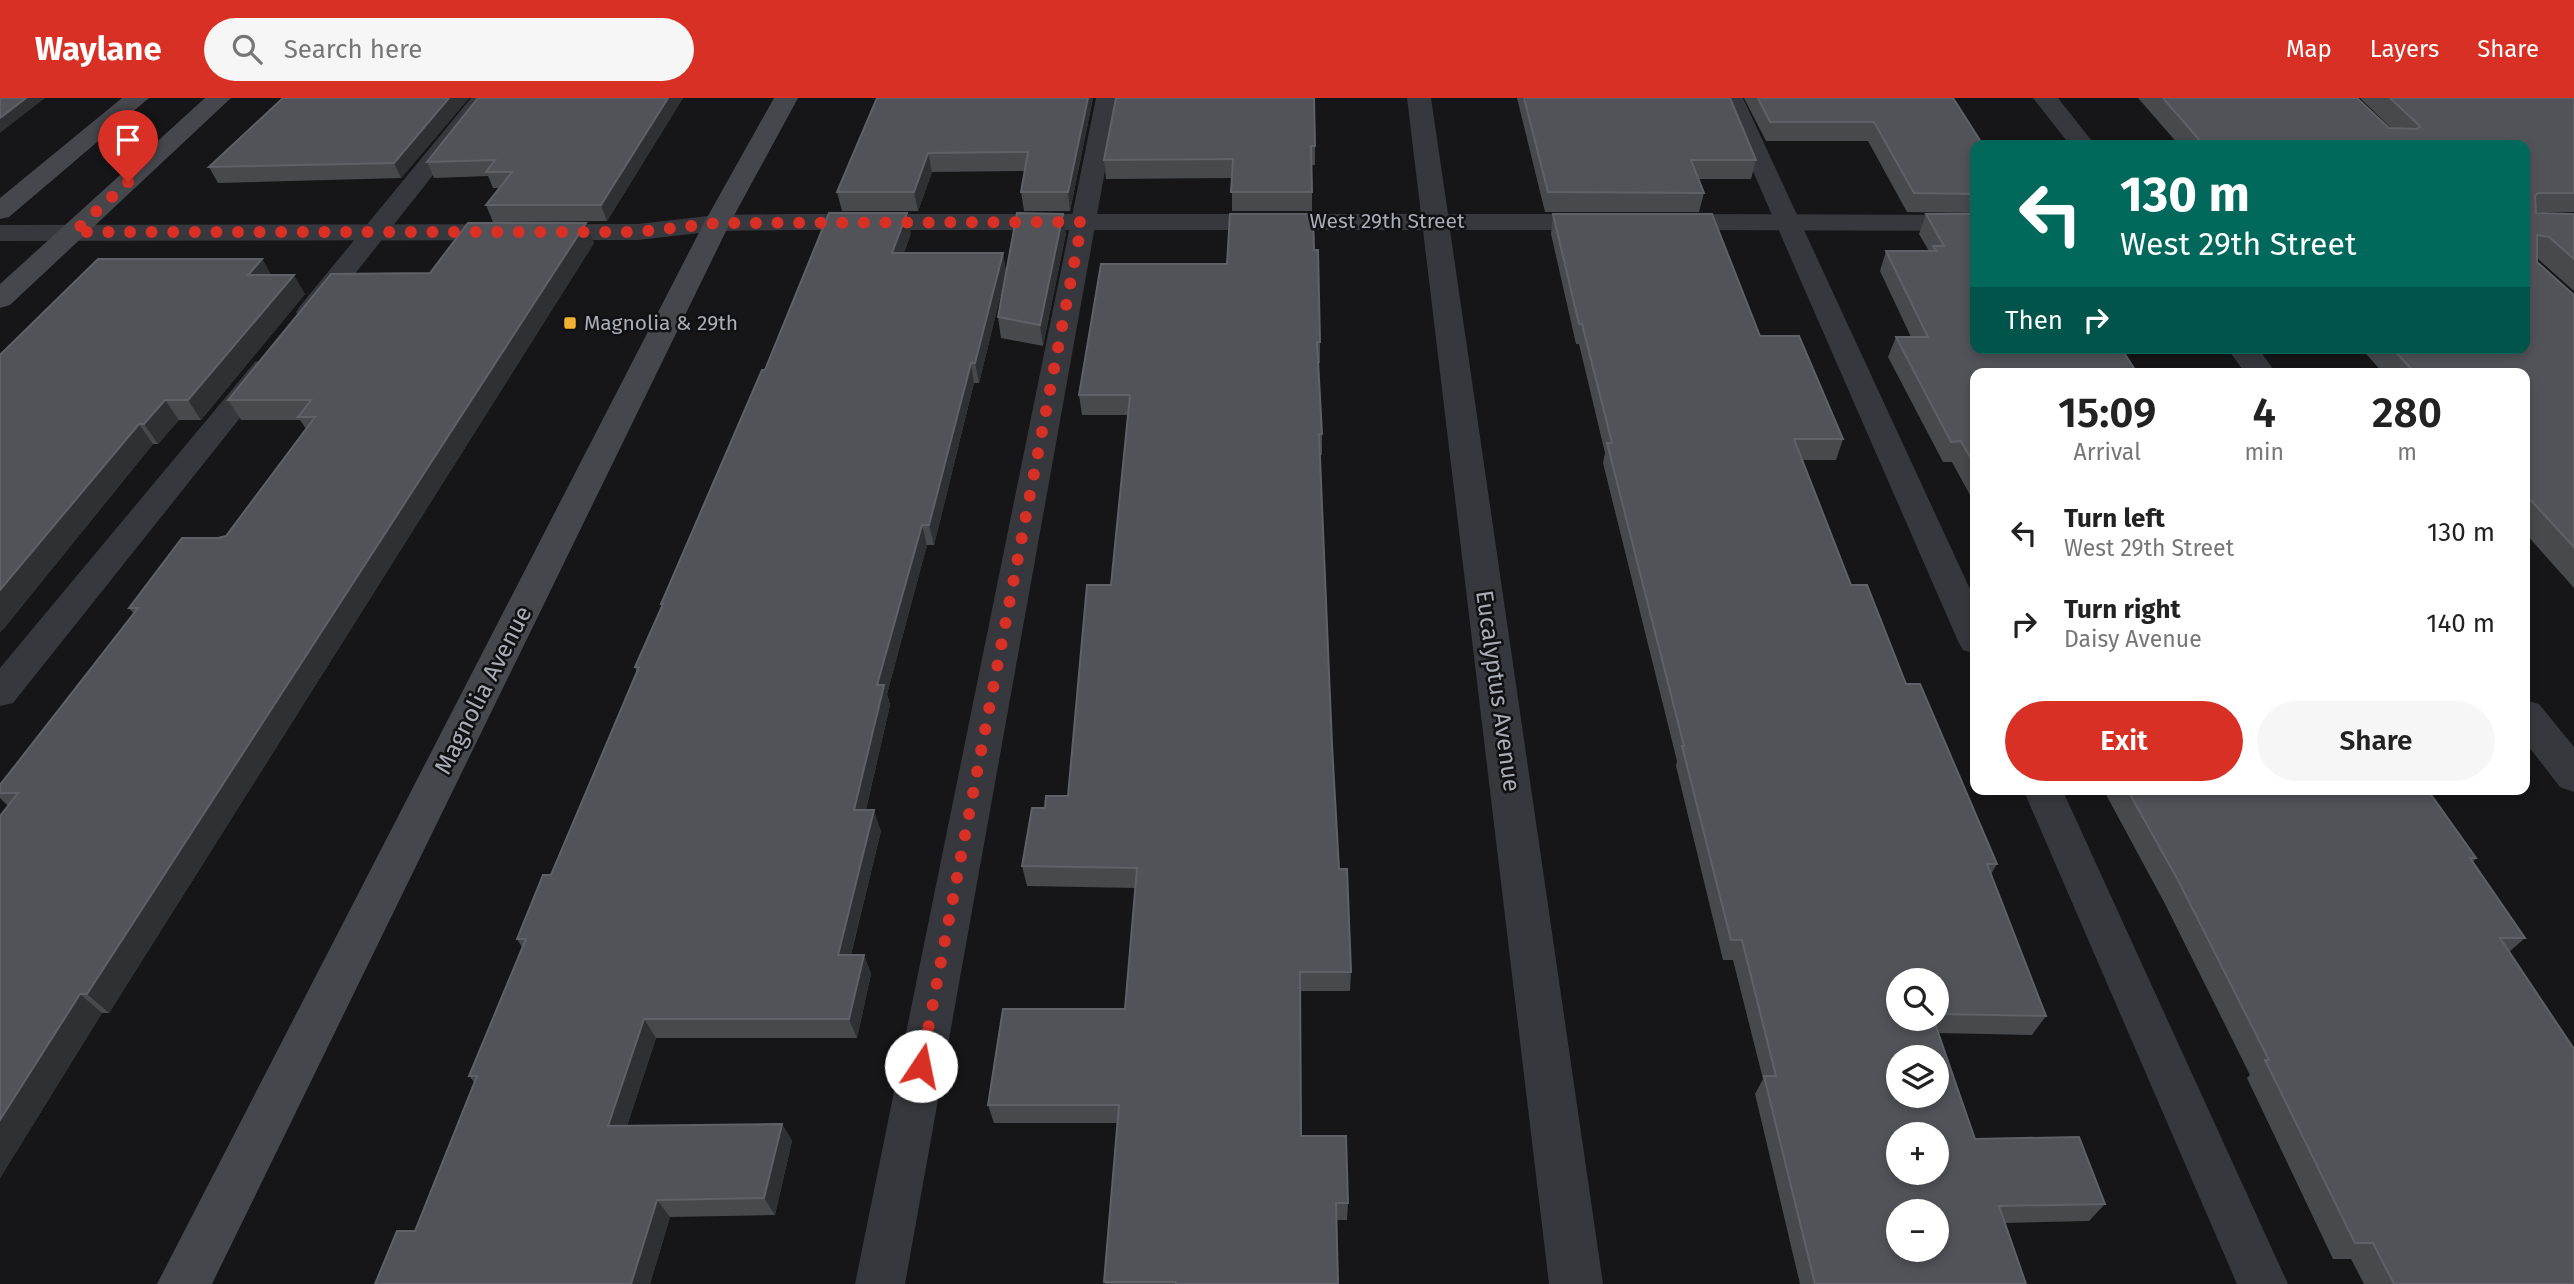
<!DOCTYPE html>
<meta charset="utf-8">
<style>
:root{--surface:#fff;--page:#f6f6f6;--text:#222;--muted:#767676;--accent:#d93025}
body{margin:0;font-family:"Fira Sans",sans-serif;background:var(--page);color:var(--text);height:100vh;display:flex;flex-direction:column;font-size:26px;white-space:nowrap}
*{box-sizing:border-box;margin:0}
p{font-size:23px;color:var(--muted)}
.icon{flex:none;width:38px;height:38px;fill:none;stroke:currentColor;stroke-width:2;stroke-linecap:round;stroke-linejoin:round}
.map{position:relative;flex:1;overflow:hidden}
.side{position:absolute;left:1970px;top:270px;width:560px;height:427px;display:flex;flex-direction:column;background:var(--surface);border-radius:14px;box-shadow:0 4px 10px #0003}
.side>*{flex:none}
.top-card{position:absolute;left:1970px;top:42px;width:560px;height:214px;border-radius:14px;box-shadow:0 4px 10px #0003;background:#00695c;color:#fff;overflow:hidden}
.tools{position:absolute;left:1886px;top:870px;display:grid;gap:14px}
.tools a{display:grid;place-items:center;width:63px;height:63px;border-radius:50%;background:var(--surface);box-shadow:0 4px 10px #0003;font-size:35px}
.pin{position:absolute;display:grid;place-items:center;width:60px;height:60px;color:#fff;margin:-72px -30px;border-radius:50% 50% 50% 0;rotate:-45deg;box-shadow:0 0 7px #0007}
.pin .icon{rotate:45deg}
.me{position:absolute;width:77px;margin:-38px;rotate:11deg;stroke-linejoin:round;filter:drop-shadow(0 0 5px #0008)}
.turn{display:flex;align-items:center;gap:24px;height:147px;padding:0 35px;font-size:32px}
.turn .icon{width:91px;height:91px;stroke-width:2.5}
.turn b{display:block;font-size:49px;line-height:60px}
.then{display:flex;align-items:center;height:66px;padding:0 35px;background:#0003;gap:14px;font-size:26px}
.eta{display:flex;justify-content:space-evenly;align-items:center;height:119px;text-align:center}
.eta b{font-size:42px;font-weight:600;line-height:49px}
.button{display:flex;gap:14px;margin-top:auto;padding:14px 35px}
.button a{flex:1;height:80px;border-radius:42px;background:var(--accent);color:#fff;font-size:28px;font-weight:600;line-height:80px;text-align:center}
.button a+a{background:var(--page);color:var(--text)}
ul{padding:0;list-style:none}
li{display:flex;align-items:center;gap:21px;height:91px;padding:0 35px}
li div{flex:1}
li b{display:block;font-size:26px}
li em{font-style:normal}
header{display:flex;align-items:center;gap:42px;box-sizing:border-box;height:98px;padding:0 35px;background:var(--accent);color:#fff}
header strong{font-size:33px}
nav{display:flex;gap:38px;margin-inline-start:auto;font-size:24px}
.search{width:490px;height:63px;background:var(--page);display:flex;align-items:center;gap:18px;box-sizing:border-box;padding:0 24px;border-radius:38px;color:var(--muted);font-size:26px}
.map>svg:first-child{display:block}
</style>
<header>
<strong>Waylane</strong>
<div class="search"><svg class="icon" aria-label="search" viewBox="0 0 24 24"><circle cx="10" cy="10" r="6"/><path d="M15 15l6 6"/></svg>Search here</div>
<nav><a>Map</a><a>Layers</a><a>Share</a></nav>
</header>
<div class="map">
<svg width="2574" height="1186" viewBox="0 0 2574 1186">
<rect width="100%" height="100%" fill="#161618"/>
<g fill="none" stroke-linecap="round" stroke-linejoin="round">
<path fill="#37383d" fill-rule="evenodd" d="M471,0h23l-174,220 -10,2 -10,-2 -4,-6 4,-6z
M1096,0h22l-213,1186h-50z
M1721,0h22l233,504v52l-13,-4 -5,-9z
M265,261l10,3 5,6 -5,6 -262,329 -13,3v-38l255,-306z
M2023,691h39l226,495h-51z"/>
<path fill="#37383d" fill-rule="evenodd" d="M1407,0h24l17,116h158l10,2 3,6 -3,6 -10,2h-156l153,1054h-54l-126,-1054h-631l-75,1 -79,9 -638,1v-16l638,-1 79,-9 75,-1h629z
M2033,0h25l37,47h-25z
M1663,116l313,1v16l-313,-1 -10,-2 -3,-6 3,-6z
M2227,250h31l18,25h-31z
M2525,602l14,4 35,43v45l-14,-5 -35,-45z"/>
<path fill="#45474d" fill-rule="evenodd" d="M122,0h27l-140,119 -9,2v-21z
M205,0h26l-221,207 -10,3v-24z
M774,0h24l-68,125 -518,1061h-55l547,-1061z"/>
</g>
<path fill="#47494d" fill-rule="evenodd" d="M283,0h186l-68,80 -183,5 -9,-16z
M683,0l-76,123 -114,1 -7,-17 13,-17h-6l-5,-12 -54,2 -7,-16z
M877,0h216l-23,113h-46l-3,-19 4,-21 -93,1 -14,39h-76l-5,-19z
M1517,0h213l26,62 -5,19h-53l6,14 -5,19h-154z
M1744,0h209l23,47v68l-69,-1 -39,-71h-102z
M2138,0h219l32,30h2l-31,-30h214v114h-38v1l38,1v77l-37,-33v4l37,33v293l-49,-55v-160h-142l-22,-25h164v-203h-346z
M1315,48v19h-3v46h-80v-33l-126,1 -2,-19z
M1553,116l207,122 83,103 -7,21h-34l49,125 55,99 91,180 -6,10 55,142 -14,19 -94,-2 37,106 130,65 -16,17 -85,2 22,61h-226l-45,-190 8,-15 -30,-119h-10l-47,-194 1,-5 -74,-298 2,-10 -26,-109h-3l-25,-110zM1937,882v38h-38z
M1926,116h50v292l-24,-44h-9l-55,-105 8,-20h15l-31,-66 6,-20h43l-10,-17z
M911,135l-7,20h99l3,19 60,-39 -23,113 -42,-8 -3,-21 8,-44 -27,110h-5l-40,162h-7l-40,149 3,11 -24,105 15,21 -30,124h13l7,19 -14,64h-201l-29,88 155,-2 10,17 -17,74 -105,2 -20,67h-275l40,-53 60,-148 -6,-7 53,-129 -5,-8 34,-64 86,-203 -2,-5 27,-61 -1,-2 104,-234z
M594,145l-485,770h-7l-102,165 8,-372 -8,-8v-13l134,-171 -5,-6 97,-72 80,-107 -6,-9h-59l-13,-20 202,-127z
M1314,152l6,92v21h-2l4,71v21h-2l12,290 7,124 12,103 -1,19h-50l1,145 47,67 -1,17h-10l1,64h-233l13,-161h-124l-6,-18 137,-96 11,-121 -109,-2 -5,-20 23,-58 23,-12 43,-211 17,-170h-46l-3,-20 148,-131z
M262,161l9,16 34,19 -104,126h-22l-21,24h-5l-148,183 -5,5v-277z
M2103,691h324l49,69 -3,4 52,76 -16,14 65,332h-210l-13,-25h-18l-86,-181 3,-3 -86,-173z"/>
<path fill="#2f3033" d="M26,0h19l-45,35v-15z
M449,0h20l-68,80 -7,-15z
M668,0h15l-76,123 -6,-16z
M1088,0h5l-23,113 -2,-19z
M928,55l4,19 -14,39 -4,-19z
M907,115l4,20 -14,40 -5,-20z
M1063,116l3,19 -23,113 -3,-21z
M586,125l8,20 -485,770 -22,-19z
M1003,155l3,20 -27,110 -4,-20z
M262,161l11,20 -25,-4z
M294,177l11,19 -104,126 -13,-20z
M971,265l3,20 -40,162 -5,-20z
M165,302l14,20 -21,24 -14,-20z
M139,326l14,20 -148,183 -5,5v-42z
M922,427l5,20 -40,149 3,11 -29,126 -7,-21 23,-125z
M874,712l7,21 -35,143 -8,-19z
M864,857l7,19 -14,64 -8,-19z
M80,896l22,19 -102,165v-58z
M644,921l12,19 -35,106 -13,-18z
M782,1026l10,17 -17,74 -11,-17z
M657,1102l13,17 -20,67h-19z"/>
<path fill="#525359" stroke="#5f6168" stroke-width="2" fill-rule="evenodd" d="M0,0h26l-26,20z
M283,0h166l-55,65 -185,4z
M478,0h190l-67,107h-115l26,-33h-26l9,-12 -68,2z
M877,0h211l-20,94h-47l7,-40 -100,1 -14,39h-77z
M1116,0h198l1,48h-4l1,46h-81l2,-33 -129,1z
M1524,0h206l26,62h-65l13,33 -156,-1z
M1758,0h195l30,47h-7v49l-62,-1 -40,-71h-104z
M2163,0h194l32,30 28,1 3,-3 -30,-28h184v95h-36l-3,3 1,17 38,1v45l-25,-22 -12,-2v27l37,33v252l-49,-53v-121h-110l-23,-25h133v-203h-308l-3,-3h-13z
M829,115h78l-15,40h111l-28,110h-4l-42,162h-7l-45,160h7l-30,125h20l-36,145h26l-15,64h-205l-36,107 174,-2 -18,74 -107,2 -26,84h-256l22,-53h18l62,-155h-8l57,-137h-9l26,-64h8l88,-208h-4l28,-63h-2l101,-234h3z
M1017,115l46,1 -23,111 -42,-8z
M1230,116h83l1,36h4l2,92h-3l5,92h-3l13,311 7,124h8l4,103h-51l1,164h45l2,67h-12l2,81h-162v-2h-72l15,-177h-131l15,-96h122l12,-141 -115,-2 10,-58h13l1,-12h22l19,-211h24l19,-190h-51l22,-131h126z
M1553,116h159l48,122h39l44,103h-49l57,146h16l39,99h14l77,180h-10l59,152 -109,-2v-34h-38v38h34l42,121 104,-2 26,67 -106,2 27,78h-211l-51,-208h12l-34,-136h-11l-49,-194h2l-77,-303h5l-30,-119h-3zM1899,959h38v39h-38zM1899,1036h38v38h-38zM1899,1113h38v39h-38z
M1926,116h50v134h145l16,25h-161v95l-15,-27 -10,1 -55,-105h32l-42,-86h50l-3,-5h11z
M468,125h118l-499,771h-7l-80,126v-304l18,-23h-18v-8l138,-177h-9l53,-70h36l8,-2 89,-119h-17l13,-17h-83l103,-126 99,-1z
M98,161h164l-14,16h46l-106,125h-23l-21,24h-5l-139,166v-235z
M2127,691h300l49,69h-6l55,80h-25l74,111v235h-180l-21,-41h-18l-90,-183h4l-90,-178z"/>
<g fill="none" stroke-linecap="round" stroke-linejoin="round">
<path stroke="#d93025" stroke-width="12" stroke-dasharray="0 21.6" d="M128,84l-54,50h564l79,-9 365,-1 -161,844"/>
</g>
<rect fill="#f2b134" stroke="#111113" stroke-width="2.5" x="563" y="218" width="14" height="14" rx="3.5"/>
<g text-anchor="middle" stroke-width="5" stroke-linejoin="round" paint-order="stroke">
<g font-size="21" fill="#a8adb8" stroke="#111113">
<text x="1387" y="130">West 29th Street</text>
</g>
<g font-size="21" fill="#a8adb8" stroke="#111113" text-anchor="start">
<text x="584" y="232">Magnolia &amp; 29th</text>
</g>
<g font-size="24" fill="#a8adb8" stroke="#111113">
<text transform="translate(483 592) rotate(-63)" y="8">Magnolia Avenue</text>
<text transform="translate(1498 593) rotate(82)" y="8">Eucalyptus Avenue</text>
</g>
</g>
</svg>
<div class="tools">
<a><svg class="icon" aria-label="search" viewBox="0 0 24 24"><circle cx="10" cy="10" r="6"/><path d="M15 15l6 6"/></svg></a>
<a><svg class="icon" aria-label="layers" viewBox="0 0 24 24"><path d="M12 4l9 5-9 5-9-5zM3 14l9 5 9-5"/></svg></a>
<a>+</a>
<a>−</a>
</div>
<div class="pin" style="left:128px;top:84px;background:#d93025"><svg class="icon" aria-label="arrive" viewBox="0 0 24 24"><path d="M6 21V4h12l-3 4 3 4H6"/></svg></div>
<svg class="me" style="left:921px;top:968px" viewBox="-20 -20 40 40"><circle r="19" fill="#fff"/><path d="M0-13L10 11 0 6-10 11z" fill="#d93025"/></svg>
<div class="top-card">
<div class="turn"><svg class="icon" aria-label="left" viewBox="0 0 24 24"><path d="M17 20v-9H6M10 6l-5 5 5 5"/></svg><div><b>130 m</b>West 29th Street</div></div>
<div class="then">Then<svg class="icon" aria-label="right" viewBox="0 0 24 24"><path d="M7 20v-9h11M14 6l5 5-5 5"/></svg></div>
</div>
<section class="side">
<div class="eta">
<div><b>15:09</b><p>Arrival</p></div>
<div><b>4</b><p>min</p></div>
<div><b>280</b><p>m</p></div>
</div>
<ul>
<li><svg class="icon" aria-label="left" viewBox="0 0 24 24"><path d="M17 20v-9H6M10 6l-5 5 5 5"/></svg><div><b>Turn left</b><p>West 29th Street</p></div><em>130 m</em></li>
<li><svg class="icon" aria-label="right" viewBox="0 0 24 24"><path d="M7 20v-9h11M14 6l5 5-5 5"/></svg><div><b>Turn right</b><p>Daisy Avenue</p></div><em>140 m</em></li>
</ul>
<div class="button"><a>Exit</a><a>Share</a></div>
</section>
</div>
